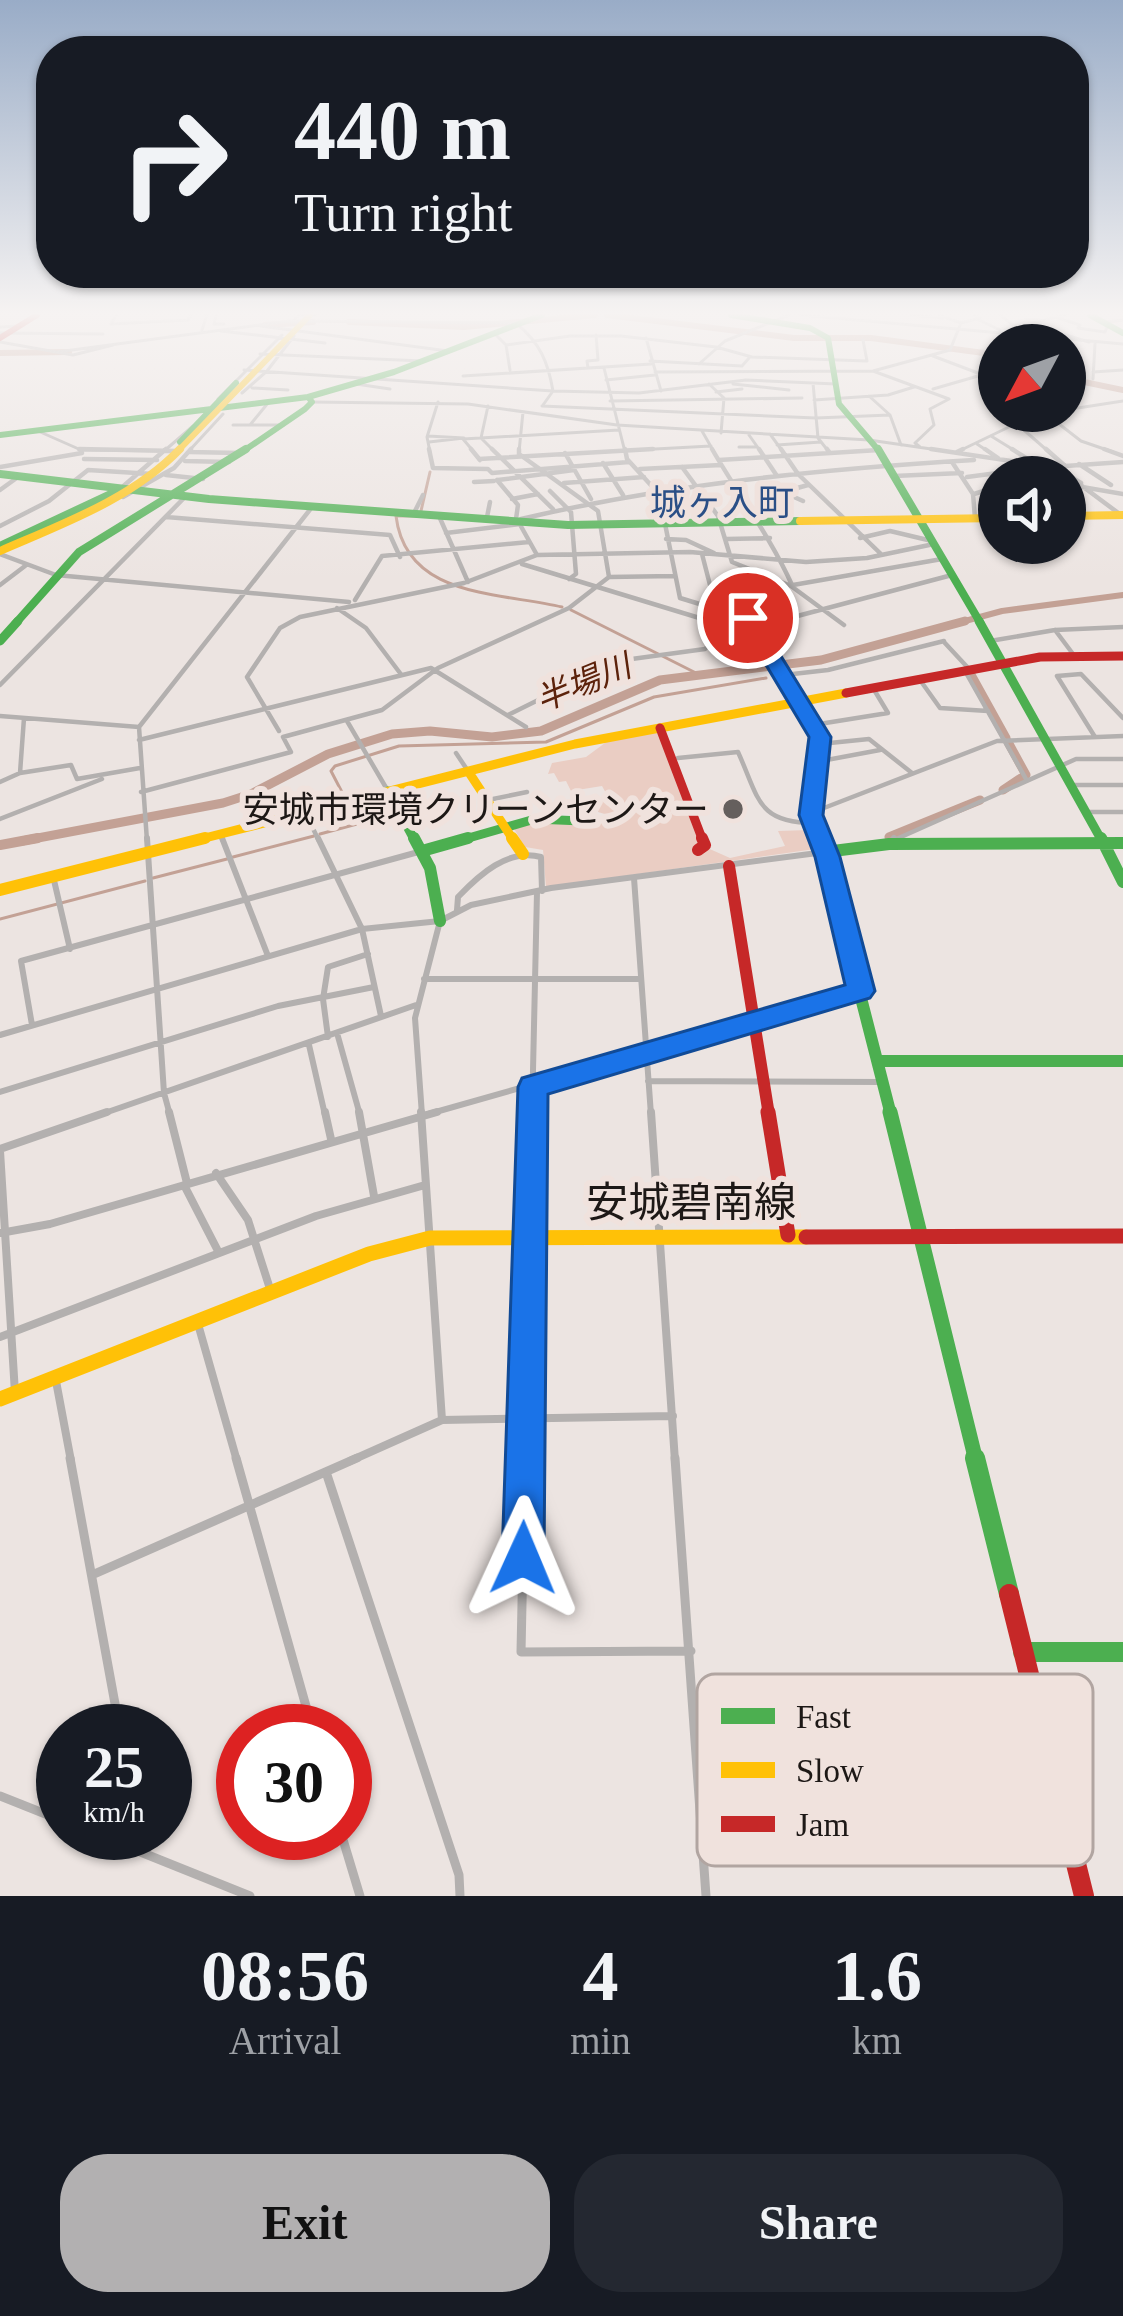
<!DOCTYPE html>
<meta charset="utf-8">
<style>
:root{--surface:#171b24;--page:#242831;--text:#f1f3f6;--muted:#9ea1a6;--accent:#b2b0b1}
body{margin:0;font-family:"Times New Roman","Noto Sans JP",serif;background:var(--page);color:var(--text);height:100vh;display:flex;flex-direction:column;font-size:45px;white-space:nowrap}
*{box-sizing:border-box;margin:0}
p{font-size:39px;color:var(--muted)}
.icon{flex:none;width:66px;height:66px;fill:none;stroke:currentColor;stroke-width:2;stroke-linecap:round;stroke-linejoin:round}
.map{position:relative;height:1896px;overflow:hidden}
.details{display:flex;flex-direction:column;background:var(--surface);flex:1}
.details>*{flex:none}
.hud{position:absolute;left:36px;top:36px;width:1053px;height:252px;border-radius:48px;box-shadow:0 3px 9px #0004;background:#171b24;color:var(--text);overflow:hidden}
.needle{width:78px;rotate:229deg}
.controls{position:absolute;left:978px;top:324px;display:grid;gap:24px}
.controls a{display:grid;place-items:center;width:108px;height:108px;border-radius:50%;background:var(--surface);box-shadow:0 3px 9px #0004;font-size:60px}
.speed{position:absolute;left:36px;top:1704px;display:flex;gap:24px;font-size:60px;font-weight:700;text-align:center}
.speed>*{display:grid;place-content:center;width:156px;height:156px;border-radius:50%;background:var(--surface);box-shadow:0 3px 9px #0004;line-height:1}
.speed small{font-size:30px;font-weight:400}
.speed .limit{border:18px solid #d22;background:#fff;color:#111}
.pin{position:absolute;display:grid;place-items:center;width:102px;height:102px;color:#fff;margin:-51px;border:6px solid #fff;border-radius:50%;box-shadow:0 3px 12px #0007}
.me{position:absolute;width:132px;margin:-66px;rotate:1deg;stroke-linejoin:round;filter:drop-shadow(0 0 9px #0008)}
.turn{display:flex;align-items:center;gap:42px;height:252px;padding:0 60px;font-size:54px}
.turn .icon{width:156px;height:156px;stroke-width:2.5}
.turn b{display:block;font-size:84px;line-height:102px}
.eta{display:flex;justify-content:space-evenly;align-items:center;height:204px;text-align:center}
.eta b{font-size:72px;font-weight:700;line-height:84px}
.action{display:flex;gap:24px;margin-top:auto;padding:24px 60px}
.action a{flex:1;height:138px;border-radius:48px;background:var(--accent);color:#111;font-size:48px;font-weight:700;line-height:138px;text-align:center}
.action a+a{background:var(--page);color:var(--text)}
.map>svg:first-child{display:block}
</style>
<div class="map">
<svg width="1123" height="1896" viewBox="0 0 1123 1896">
<rect width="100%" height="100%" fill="#ece4e1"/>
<path fill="#eacdc3" d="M659,731l27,60 5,31 12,24 27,12 55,-12 -7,-15 31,-1 6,19 -269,38 -3,-37 -18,-3 -12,-20 23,-7 77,3 5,-5 -20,-6 3,-14 6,-3 -5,-9 -31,5 -5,-10 -7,1 -5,-9 -6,1 4,-11 34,-6 23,-17z"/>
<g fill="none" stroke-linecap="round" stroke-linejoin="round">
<path stroke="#c3a195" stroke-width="3" d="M421,511l9,-39
M419,516h-23c10,82 102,76 166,91
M571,610l127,64
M345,798l-14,-27 4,-5 64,-20 147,-4 108,-45 112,-19
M320,834l37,-10 -9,-19
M233,857l81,-21
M153,878l74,-19
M0,919l145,-38"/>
<path stroke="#c3a195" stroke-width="6" d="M607,315l187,23h77l128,17
M349,322l115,5 131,-12
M265,325l48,-3
M0,353l69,-1
M1065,378l58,12
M954,624l48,-13 121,-16"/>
<path stroke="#c3a195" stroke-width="9" d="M970,673l36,65
M1008,742l18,33
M1003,790l18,-12
M889,837l91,-37
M22,841l201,-38 28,-9 77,-40 64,-20 38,-3 62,6 49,-6 119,-51 161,-20 144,-39"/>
<path stroke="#c3a195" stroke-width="10" d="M0,845l38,-7"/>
<path stroke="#b3b0af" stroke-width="3" d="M116,315l-5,9 77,-4 3,-5
M216,315l-2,9h10
M801,315l322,29
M911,315l32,3
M939,315l22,8 19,-5 -6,-3
M1000,315l26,20
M1055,317l25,8 -2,3 27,4 3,-7
M977,319l23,11
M292,322l7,-7h17
M1107,322l16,-2
M1032,323l34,-8
M517,324c23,19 31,38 36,67l-10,14
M261,326l187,25
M1013,326l19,-1 57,17
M0,327l19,-1
M202,330l5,-15
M221,331l104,12
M0,333l103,1
M494,333l12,12 4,25
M646,338l15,53
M863,340l4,21
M0,342l73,13 40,-10
M506,345l64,-9h51l95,11 36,10 115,4
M57,352l233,-31 228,2
M260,354l163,7
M933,356l66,25
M650,361l92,5 7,-8
M699,364l26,-23 64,-26
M588,368l-1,-7 11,-1 -2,-25
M604,368l21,84
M244,370l309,21 86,2 107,-13 90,4
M873,371l76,28
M655,372l218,-1 77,-21 11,-27
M1093,372l30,-2
M463,376l188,-12
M1093,379l2,-35
M606,380l49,-5
M813,383l5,55 11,14
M356,384l34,5
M709,384l15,14 -3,35
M733,384l56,6
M252,388l36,2
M933,389l45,-13
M716,392l26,-3
M242,393l25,-22 27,-35
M869,396l21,19 11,30
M218,399l64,-64
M814,400l74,-5 26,-8
M610,401l192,-3
M312,402l156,2 149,21 252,15 83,12
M542,406l274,12 74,-3
M1065,410l58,-9
M1050,417l31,24 32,11
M1017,424l32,28
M233,425h50
M250,425l18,-22
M38,431l43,19 96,1
M702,431l12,21
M770,434l13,18
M749,435l12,17
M428,436l36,2 -35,4
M991,436l26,16
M481,438l14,14
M481,438l7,-32
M977,444l12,8
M777,445l44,-3
M739,447h18
M920,447l-5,-4 19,-18 -4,-16 19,-10
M163,452l30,-26
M188,452l35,-38
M190,452h13
M430,452l-3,-15 11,-35
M474,452l-11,-13 156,-9
M519,452l4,-40
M599,452l112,-6
M843,452l36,-2
M957,452l54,-26 49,-15"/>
<path stroke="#b3b0af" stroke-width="4.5" d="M79,449l98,2
M429,449l4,19 55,1 4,4 137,-11
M471,449l9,11
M492,449l61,60
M519,449v5l79,57 11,66
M625,449l2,10 32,35 21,104
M712,449c27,47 58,87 80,136
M759,449l18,27
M781,449l17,25 83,80
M827,449l3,4
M931,449l120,18 72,-5
M985,449l13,9
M1012,449l22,14
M1046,449l18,16
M1104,449l19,7
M190,452l50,1
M957,452l6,-3
M565,453l26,46
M84,459l73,1
M479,459l174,-10
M719,460l160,-10
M185,461l44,1
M952,462l21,32 2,24
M603,463l20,32
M1079,464l32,21
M0,467l82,-14
M682,467l36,49 14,46 59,24 53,39
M1056,468l25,15
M640,469l81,-4
M166,475l37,4
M894,476l68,-3
M967,477l67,-9
M497,480l21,25 -2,14
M498,480l76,-10
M474,482l20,-1
M564,483l80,-6
M1065,484l58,10
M1082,486l39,29
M120,489l46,-40
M0,490l18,-13
M550,491l21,21 5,62 -7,5
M974,494l25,-8
M123,497l51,-29 17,-19
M512,499l26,-5
M803,501l-20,-9 25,-7
M413,515l10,-20
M439,516l29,66
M166,517l224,18 10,22
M487,517l3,-15
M521,519c149,-35 301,-50 453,-59
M518,521l19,34
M0,526l49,-25 39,-31 65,4
M446,533l74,-9
M860,538l30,-7 42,10
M666,539l20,1 28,13
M727,539l43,-1
M0,554l56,21 293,27
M702,554l8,31 11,4
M522,564l207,63 42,-4 181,-48
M0,585l25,-19
M793,585l149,-26
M680,598l72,22 47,82
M355,600l27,-44 147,-14
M704,605l44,-34
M337,608l29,20 34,45
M1055,630l18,24
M990,641l65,-11 68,-3
M944,642l26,28
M965,671l61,108
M784,675l44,-5 116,-29
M920,680l20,28 48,3
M0,685l185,-188
M508,715l109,-54 88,-12 22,-22
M0,716l139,11
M347,721l41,70
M813,725l75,-12 -15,-25
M279,731l-32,-54 33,-49 20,-11 164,-34 73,-28 153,-3 116,10 61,-4 67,-14
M1095,737l-38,-61 24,-2 42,44
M139,740l292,-72 95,59
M820,744l49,-5 43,34
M456,753l12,18
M678,758l60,-6c21,46 19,71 76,71
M816,762l64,-12
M20,773l4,-55
M0,782l20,-9 51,-8 6,14 63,-11
M1073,785h50
M141,792l150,-40 -8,-15 99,-27 56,-42 131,-60 40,-31 65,-1
M488,800l39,-8
M305,812l14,29
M1087,812h36
M811,813l186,-72 126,-5
M0,819l102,-40
M220,834l3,7
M147,841l-8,-114 173,-220
M892,841l184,-82h47"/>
<path stroke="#b3b0af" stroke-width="6" d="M147,838l17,255 6,22
M222,838l46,118
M318,838l44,91 19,87
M889,844l5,-6
M53,876l17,73
M634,878l17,237
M457,910l1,-13c21,-22 50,-49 83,-40l1,34
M424,979h217
M32,1025l-11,-64 401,-110
M337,1033l23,82
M0,1035l362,-106 78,-8 31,-16 80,-17 274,-36
M328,1037l-5,-38 5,-32 40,-13
M309,1045l16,70
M648,1081l235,1
M0,1092l278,-86 96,-19
M99,1115l317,-110
M422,1115l-7,-97 25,-97
M425,1115l435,-124
M532,1115l5,-223"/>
<path stroke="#b3b0af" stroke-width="8" d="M169,1112l18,71
M325,1112l6,27
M359,1112l15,84
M421,1112l21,308
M651,1112l24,349
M0,1149l107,-37
M0,1151l15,242
M216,1173l32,47 23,72
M184,1185l34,66
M0,1233l50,-9 387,-112
M198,1324l39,137
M0,1337l316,-121 109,-31
M56,1381l15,80
M350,1461l92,-41 231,-4
M525,1461l7,-349"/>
<path stroke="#b3b0af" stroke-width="9" d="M70,1458l50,273
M236,1458l77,273
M525,1458l-4,194 170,-1
M675,1458l31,438
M326,1472l133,403 1,21
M92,1575l265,-117
M0,1796l63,25
M93,1833l157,63
M138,1833l3,19
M341,1833l19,63"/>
<path stroke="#4caf50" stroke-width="6" d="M731,315l79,13 18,10 11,66 41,48
M1090,315l33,18
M0,435l308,-38 86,-25 148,-57
M180,442l56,-59
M242,452l63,-43 7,-7 -4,-5"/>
<path stroke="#4caf50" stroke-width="8" d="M878,449l103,175
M0,474l209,25 359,26 232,-4
M0,546l119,-56
M15,624l64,-72 167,-103"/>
<path stroke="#4caf50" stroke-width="9" d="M979,621l123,220
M0,641l18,-20
M799,702l21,37 -9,74 10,28
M388,791l27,50
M458,841l77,-22 47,2"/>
<path stroke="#4caf50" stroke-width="12" d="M414,838l16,30 10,53
M820,838l71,277
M1101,838l22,44
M422,851l46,-13
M825,852l64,-8 234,-1
M878,1061h245"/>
<path stroke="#4caf50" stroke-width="15" d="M890,1112l86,349"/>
<path stroke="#4caf50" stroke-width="20" d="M975,1458l34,136
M1023,1652h100"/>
<path stroke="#ffc107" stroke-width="6" d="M177,452l133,-137"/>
<path stroke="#ffc107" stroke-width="8" d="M1065,516l58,-1
M800,521l199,-3
M0,551c62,-27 132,-52 180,-102"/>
<path stroke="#ffc107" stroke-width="9" d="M468,771l46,70
M193,841l382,-97 271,-51"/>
<path stroke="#ffc107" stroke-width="12" d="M512,838l11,16
M0,890l205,-52"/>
<path stroke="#ffc107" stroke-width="15" d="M0,1399l369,-145 61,-16 376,-1"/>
<path stroke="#c62828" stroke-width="6" d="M0,338l37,-23"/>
<path stroke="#c62828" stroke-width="9" d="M846,693l194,-36 83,-1
M660,728l43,113"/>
<path stroke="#c62828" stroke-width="12" d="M698,850l7,-5 -3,-7
M729,866l40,249"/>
<path stroke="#c62828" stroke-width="15" d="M768,1112l20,123
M806,1237l317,-1"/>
<path stroke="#c62828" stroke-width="20" d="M1009,1594l75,302"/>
</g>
<linearGradient id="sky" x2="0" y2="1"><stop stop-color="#99acc7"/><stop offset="0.54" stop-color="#f6f3f2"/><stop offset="1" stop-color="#f6f3f2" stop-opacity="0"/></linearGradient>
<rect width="1123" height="580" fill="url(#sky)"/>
<path fill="#1a73e8" stroke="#114b97" stroke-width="3" d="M741,614h14l76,123 -8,78 17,42 35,134 -5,7 -322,96 -4,464 -6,15 -15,6 -15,-6 -6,-15 16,-471 4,-9 323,-93 -30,-128 -16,-42 10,-78 -71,-119z"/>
<circle fill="#655f5d" stroke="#f0e2dd" stroke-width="4.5" cx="733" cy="809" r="12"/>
<g text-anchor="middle" stroke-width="12" stroke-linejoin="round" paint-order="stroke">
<g font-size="33" font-style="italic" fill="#5c220b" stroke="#f0e2dd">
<text transform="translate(583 682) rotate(-22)" y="12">半場川</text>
</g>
<g font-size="36" fill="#2b4f86" stroke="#f0e2dd">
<text x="722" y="515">城ヶ入町</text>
</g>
<g font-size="36" fill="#1d1816" stroke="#f0e2dd" text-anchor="end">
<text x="709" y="822">安城市環境クリーンセンター</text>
</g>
<g font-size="42" fill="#1d1816" stroke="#f0e2dd">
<text x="691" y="1217">安城碧南線</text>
</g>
</g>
<rect x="697" y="1674" width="396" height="192" rx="18" fill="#f0e2dd" stroke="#b1a5a1" stroke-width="3"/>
<rect x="721" y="1708" width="54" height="16" fill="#4caf50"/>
<rect x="721" y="1762" width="54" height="16" fill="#ffc107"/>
<rect x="721" y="1816" width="54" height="16" fill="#c62828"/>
<g font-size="33" fill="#1d1816">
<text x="796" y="1728">Fast</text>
<text x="796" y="1782">Slow</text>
<text x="796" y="1836">Jam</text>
</g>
</svg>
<div class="controls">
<a><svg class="needle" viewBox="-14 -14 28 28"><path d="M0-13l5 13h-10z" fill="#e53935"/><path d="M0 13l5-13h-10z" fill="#9ea1a6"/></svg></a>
<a><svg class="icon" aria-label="sound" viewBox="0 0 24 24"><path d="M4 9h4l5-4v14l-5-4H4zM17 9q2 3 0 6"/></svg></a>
</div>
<div class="speed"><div>25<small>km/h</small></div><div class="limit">30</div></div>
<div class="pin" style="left:748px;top:618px;background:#d93025"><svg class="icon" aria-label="arrive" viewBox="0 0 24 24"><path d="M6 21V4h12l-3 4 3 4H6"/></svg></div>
<svg class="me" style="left:523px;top:1558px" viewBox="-20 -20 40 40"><path d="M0-17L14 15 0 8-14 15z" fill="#1a73e8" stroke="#fff" stroke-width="4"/></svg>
<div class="hud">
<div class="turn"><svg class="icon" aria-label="right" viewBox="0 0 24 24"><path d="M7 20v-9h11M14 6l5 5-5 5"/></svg><div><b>440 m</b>Turn right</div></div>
</div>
</div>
<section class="details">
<div class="eta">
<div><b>08:56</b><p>Arrival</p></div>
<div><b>4</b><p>min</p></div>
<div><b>1.6</b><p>km</p></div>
</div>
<div class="action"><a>Exit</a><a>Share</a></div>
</section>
